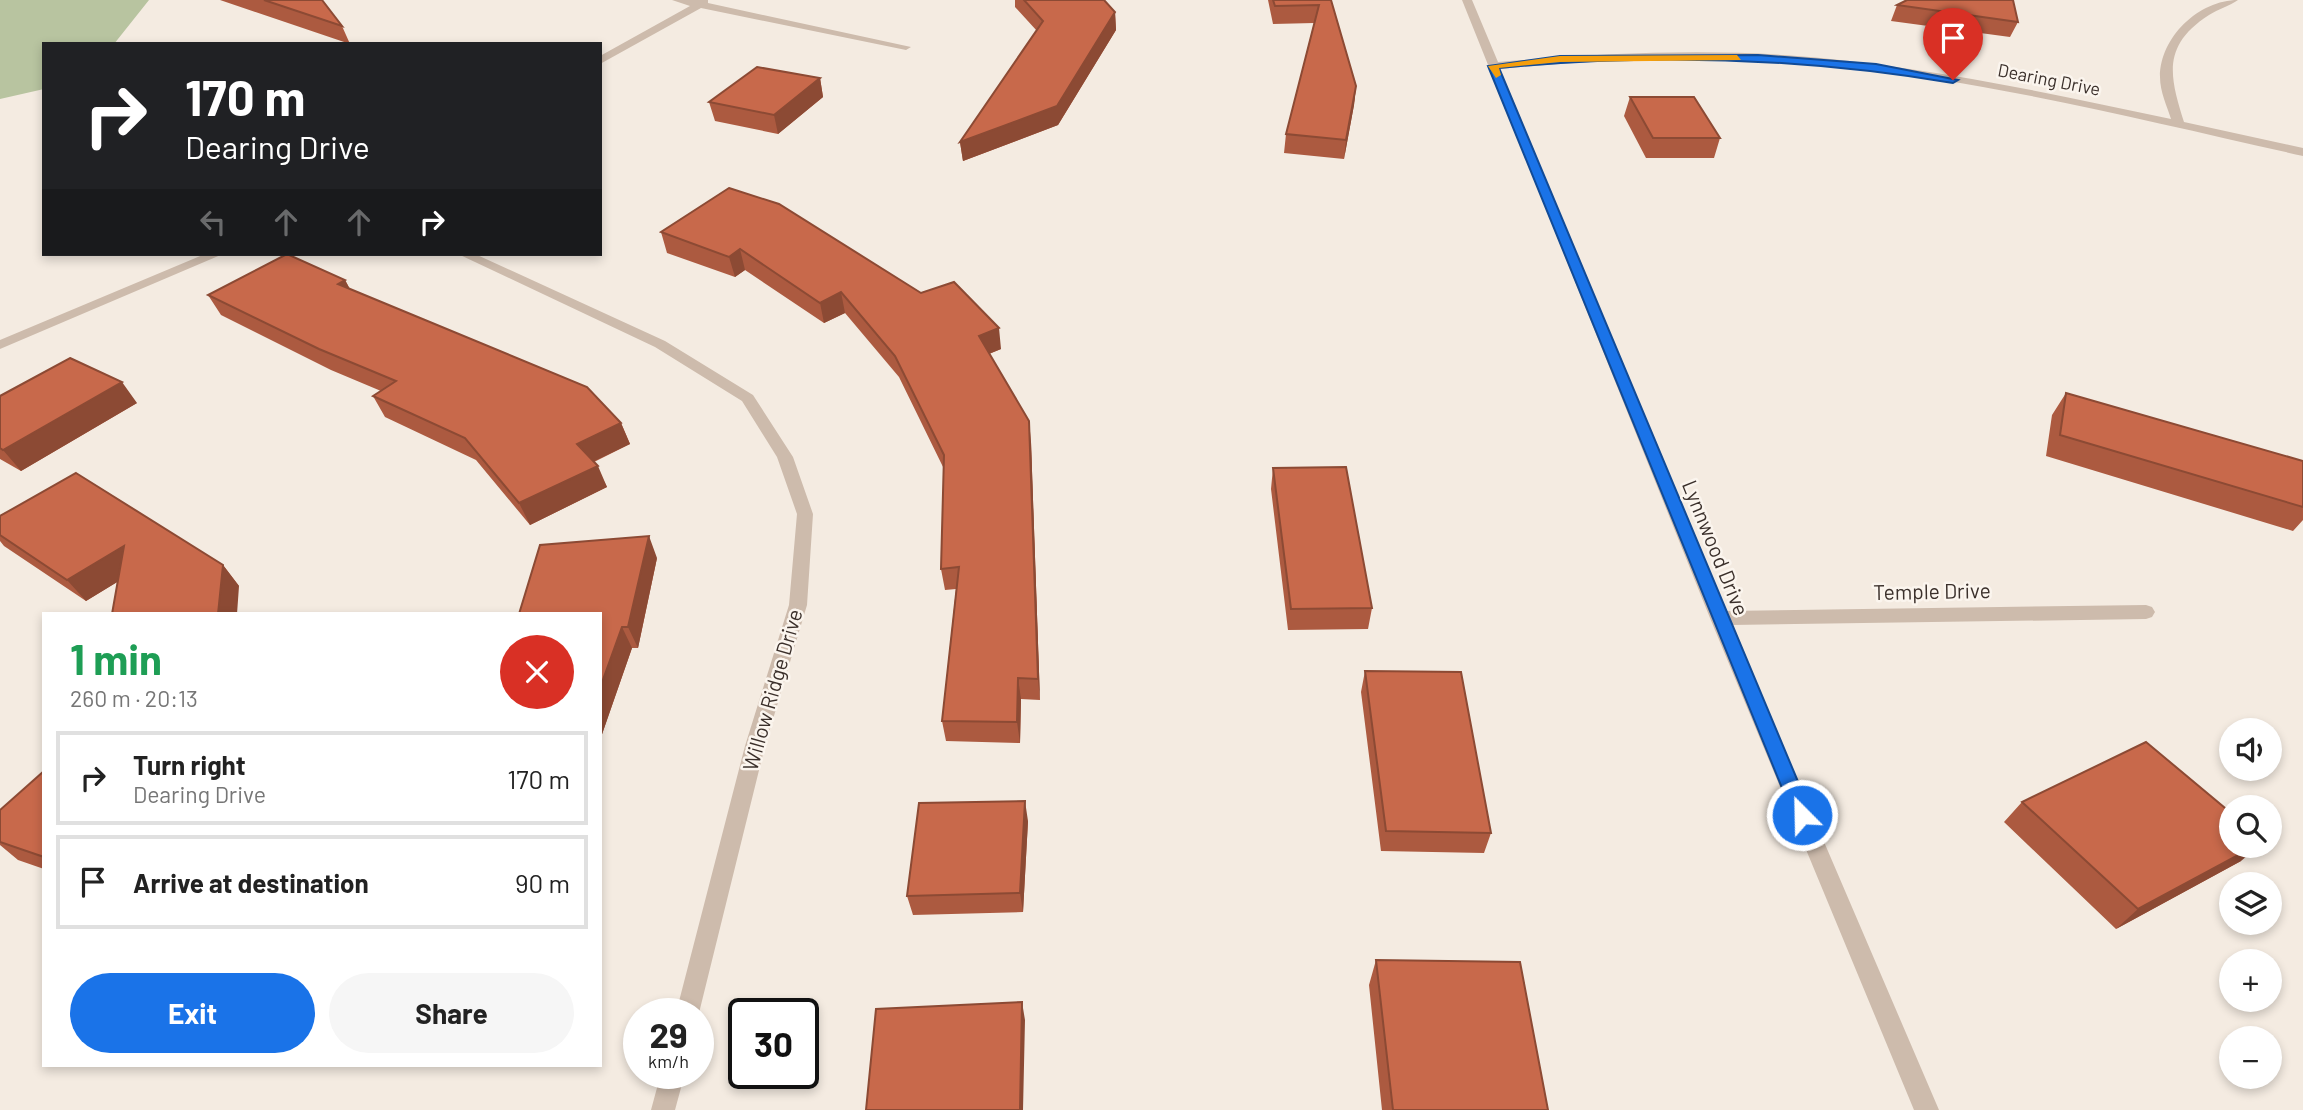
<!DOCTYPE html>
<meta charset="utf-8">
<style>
:root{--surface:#fff;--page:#f6f6f6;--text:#222;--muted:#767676;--line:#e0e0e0;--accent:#1a73e8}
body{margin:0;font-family:Barlow,sans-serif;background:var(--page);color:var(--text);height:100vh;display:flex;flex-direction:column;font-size:26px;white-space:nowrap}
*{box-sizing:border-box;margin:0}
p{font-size:23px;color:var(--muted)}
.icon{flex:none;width:38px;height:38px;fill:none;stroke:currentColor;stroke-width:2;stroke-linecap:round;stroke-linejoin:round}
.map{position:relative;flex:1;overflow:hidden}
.sheet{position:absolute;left:42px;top:612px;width:560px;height:455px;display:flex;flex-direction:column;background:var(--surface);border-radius:0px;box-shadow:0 4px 10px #0003}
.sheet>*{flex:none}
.guide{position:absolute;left:42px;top:42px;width:560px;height:214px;border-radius:0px;box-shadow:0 4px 10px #0003;background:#202124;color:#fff;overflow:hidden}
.buttons{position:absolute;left:2219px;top:718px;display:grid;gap:14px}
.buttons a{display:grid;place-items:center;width:63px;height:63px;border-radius:50%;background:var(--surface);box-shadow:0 4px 10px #0003;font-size:35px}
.speed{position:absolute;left:623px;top:998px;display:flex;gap:14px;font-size:35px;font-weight:700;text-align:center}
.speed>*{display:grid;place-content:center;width:91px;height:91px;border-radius:50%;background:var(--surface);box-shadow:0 4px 10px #0003;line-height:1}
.speed small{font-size:18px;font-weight:400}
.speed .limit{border:4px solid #111;border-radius:10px;background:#fff;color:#111}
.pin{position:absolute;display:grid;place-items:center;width:60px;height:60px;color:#fff;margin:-72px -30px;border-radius:50% 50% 50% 0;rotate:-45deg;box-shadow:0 0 7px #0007}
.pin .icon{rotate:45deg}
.me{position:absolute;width:77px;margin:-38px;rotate:337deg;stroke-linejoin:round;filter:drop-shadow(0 0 5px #0008)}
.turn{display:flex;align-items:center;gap:24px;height:147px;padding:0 28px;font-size:32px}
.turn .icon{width:91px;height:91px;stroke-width:2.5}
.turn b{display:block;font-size:49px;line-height:60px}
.lanes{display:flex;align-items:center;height:66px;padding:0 28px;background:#0003;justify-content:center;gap:35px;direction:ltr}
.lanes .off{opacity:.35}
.round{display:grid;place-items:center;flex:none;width:74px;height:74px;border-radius:37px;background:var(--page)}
.overview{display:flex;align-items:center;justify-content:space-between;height:119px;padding:0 28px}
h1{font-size:42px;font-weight:700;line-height:52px;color:#1e9e55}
.action{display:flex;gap:14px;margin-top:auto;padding:14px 28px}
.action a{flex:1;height:80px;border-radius:42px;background:var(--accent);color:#fff;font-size:28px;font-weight:700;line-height:80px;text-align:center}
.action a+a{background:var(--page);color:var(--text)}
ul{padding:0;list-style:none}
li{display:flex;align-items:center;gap:21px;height:94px;margin:0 14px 10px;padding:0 14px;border:4px solid var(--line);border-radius:0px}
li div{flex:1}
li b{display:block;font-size:26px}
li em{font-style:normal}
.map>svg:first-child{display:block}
</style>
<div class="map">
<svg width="2303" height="1110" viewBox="0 0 2303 1110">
<rect width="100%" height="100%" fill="#f4ebe1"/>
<path fill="#b8c4a0" d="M0,0h149l-35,44h-70v45l-44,10z"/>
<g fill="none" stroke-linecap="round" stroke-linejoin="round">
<path fill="#cdbbac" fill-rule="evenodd" d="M672,0h36v3l203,44 -5,3 -205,-42 -101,56v-8l90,-50z
M1462,0h10l26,62c95,-8 191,-13 286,-7 131,9 260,37 387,64 -4,-13 -11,-27 -11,-42 0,-40 39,-77 78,-77 -8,6 -20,9 -29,15 -48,31 -39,62 -25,107l119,26v8c-156,-35 -314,-75 -474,-91 -110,-10 -219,-7 -329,4l225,542 421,-6 6,2 3,5 -3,5 -6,2 -415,6 208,485h-25l-204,-492z
M205,254h18l-223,95v-9z
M458,254h17l190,87 88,54 40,62 20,57 -6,91 -42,141 -67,271v-4h-22l69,-267 44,-141 8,-91 -20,-57 -35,-56 -87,-54z
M661,1073h24l-10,37h-24z"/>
</g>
<path fill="#ac5a40" d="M220,0h102l20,26 8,18z
M1015,0h89l11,12 1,18 -58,95 -95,36 -3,-19 77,-111 -22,-24z
M1268,0h63l25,86 -2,19 -10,54 -60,-6 2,-19 28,-111 -41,1z
M1897,5l121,17 -8,15 -119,-16z
M820,78l3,19 -45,37 -63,-13 -6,-19z
M1630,97l90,41 -6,20h-68l-22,-42z
M729,188l272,161 -12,5 42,88 9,258 -19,-1 -1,44 -74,-2 -4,-20 14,-132 -11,1 -4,-21 3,-100 -45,-92 -54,-64 -21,10 -79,-53 -10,7 -68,-24 -6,-21z
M345,280l5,9 271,134 9,21 -36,18 13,25 -77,38 -54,-65 -91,-43 -12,-21 8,-5 -50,-21 -110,-55 -13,-20z
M2066,393l237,68v59l-10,11 -247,-75 6,-41z
M0,396l137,7 -116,68 -21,-12z
M1273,468l99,140 -4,21 -80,1 -17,-141z
M0,516l223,49 16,21 -122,-4 -31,19 -82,-55 -4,-5z
M657,558l-19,90h-6l-32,92v-126z
M1365,671l126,162 -7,20 -103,-2 -20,-159z
M44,771v98l-26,-9 -18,-15v-35z
M2022,802l219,59 -125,68 -112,-107z
M1028,821l-5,91 -110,3 -6,-19z
M1376,960l172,150h-166l-13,-125z"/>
<path fill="#8c4a34" d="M1115,12l1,18 -58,95 -95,36 -3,-19z
M820,78l3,19 -45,37 -4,-19z
M1356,86l-2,19 -10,54 2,-19z
M740,249l5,21 -10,7 -6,-20z
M345,280l11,21 -18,-17z
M841,292l4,21 -21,10 -4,-20z
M999,328l2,21 -20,8 -2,-21z
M122,382l15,21 -116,68 -18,-21z
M1029,421l2,21 9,258 -2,-21z
M621,423l9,21 -44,21 -9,-21z
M598,466l9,21 -77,38 -11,-22z
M649,536l8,22 -19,90 -10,-21z
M124,546l18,21 -56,34 -19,-21z
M223,565l16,21 -2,28h-19z
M622,627l10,21 -32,92v-52z
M1018,678l3,21 -1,44 -3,-21z
M1025,801l3,20 -5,91 -3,-19z
M2257,845h3l-19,16 -125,68 22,-20z
M1022,1002l3,18 -2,90h-3z"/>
<path fill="#c8694b" stroke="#8c4a34" stroke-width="2" d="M264,0h58l20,26z
M1024,0h80l11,12 -58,94 -97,36 83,-121z
M1273,0h58l25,86 -10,54 -60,-6 33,-129 -44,1z
M1907,0h106l5,22 -121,-17z
M757,67l63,11 -46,37 -65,-13z
M1630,97h64l26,41h-67z
M729,188l50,16 142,89 33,-11 45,46 -20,8 50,85 9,258 -20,-1 -1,44 -75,-1 17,-154 -18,2 3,-114 -49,-99 -54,-64 -21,11 -80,-54 -11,8 -68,-25z
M287,254l58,26 -7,4 249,103 34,36 -44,21 21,22 -79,37 -54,-65 -92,-42 23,-15 -77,-32 -111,-54z
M70,358l52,24 -119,68 -3,-2v-52z
M2066,393l237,68v46l-243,-72z
M1346,467l26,141 -81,1 -18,-141z
M76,473l147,92 -5,49h-106l12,-68 -57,34 -67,-45v-19z
M649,536l-21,91h-6l-22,61v-74h-81l21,-69z
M1365,671l96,1 30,161 -105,-2z
M2146,742l85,71v32h26l-119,64 -116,-107z
M44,771v86l-44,-15v-32z
M1025,801l-5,92 -113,3 12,-93z
M1376,960l144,2 28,148h-155z
M1022,1002l-2,108h-154l10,-101z"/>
<path fill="#1a73e8" stroke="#114b97" stroke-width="2" d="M1758,55l118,9 82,16 -5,3c-149,-25 -303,-30 -454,-15l313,747 -3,5h-13l-3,-5 -305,-749 72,-10z"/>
<path fill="#f59e0b" d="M1737,55l4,5 -181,2 -61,6 2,7 -5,3 -8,-12 72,-10z"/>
<g text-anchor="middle" stroke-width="5" stroke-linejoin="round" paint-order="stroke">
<g font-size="18" fill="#3b302b" stroke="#fbf5ee">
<text transform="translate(2049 80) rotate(11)" y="6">Dearing Drive</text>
</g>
<g font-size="21" fill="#3b302b" stroke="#fbf5ee">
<text transform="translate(1715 548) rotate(68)" y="7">Lynnwood Drive</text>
<text transform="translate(1932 592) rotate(-1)" y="7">Temple Drive</text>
<text transform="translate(773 690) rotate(-74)" y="7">Willow Ridge Drive</text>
</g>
</g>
</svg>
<div class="buttons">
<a><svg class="icon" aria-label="sound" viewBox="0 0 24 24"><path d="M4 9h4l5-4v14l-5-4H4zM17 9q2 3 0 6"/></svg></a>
<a><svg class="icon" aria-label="search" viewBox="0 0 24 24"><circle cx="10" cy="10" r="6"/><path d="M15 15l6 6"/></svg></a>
<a><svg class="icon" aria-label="layers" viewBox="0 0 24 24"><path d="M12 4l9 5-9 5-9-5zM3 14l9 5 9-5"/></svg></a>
<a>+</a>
<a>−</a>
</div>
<div class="speed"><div>29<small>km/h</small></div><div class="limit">30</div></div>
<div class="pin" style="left:1953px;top:80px;background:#d93025"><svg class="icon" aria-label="arrive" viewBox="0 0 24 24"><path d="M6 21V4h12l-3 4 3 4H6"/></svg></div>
<svg class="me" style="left:1802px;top:815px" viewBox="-20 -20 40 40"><circle r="17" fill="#1a73e8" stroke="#fff" stroke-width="3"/><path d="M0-11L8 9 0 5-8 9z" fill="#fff"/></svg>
<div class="guide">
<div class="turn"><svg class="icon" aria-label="right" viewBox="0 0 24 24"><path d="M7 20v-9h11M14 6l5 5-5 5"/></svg><div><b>170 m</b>Dearing Drive</div></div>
<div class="lanes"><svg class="icon off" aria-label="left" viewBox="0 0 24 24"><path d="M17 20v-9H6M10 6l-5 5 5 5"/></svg><svg class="icon off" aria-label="ahead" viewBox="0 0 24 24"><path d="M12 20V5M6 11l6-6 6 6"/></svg><svg class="icon off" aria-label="ahead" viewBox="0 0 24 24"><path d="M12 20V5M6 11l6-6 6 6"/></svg><svg class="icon" aria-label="right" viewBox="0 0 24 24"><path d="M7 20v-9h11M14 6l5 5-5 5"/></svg></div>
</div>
<section class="sheet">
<div class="overview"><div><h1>1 min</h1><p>260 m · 20:13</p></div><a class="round" style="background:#d93025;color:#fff"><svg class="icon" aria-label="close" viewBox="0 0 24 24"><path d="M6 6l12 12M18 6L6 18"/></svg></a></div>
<ul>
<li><svg class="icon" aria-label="right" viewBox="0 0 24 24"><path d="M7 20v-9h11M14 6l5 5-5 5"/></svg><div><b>Turn right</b><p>Dearing Drive</p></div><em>170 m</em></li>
<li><svg class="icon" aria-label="arrive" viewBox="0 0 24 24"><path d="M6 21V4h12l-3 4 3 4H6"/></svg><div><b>Arrive at destination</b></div><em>90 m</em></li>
</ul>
<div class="action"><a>Exit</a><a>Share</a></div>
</section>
</div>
